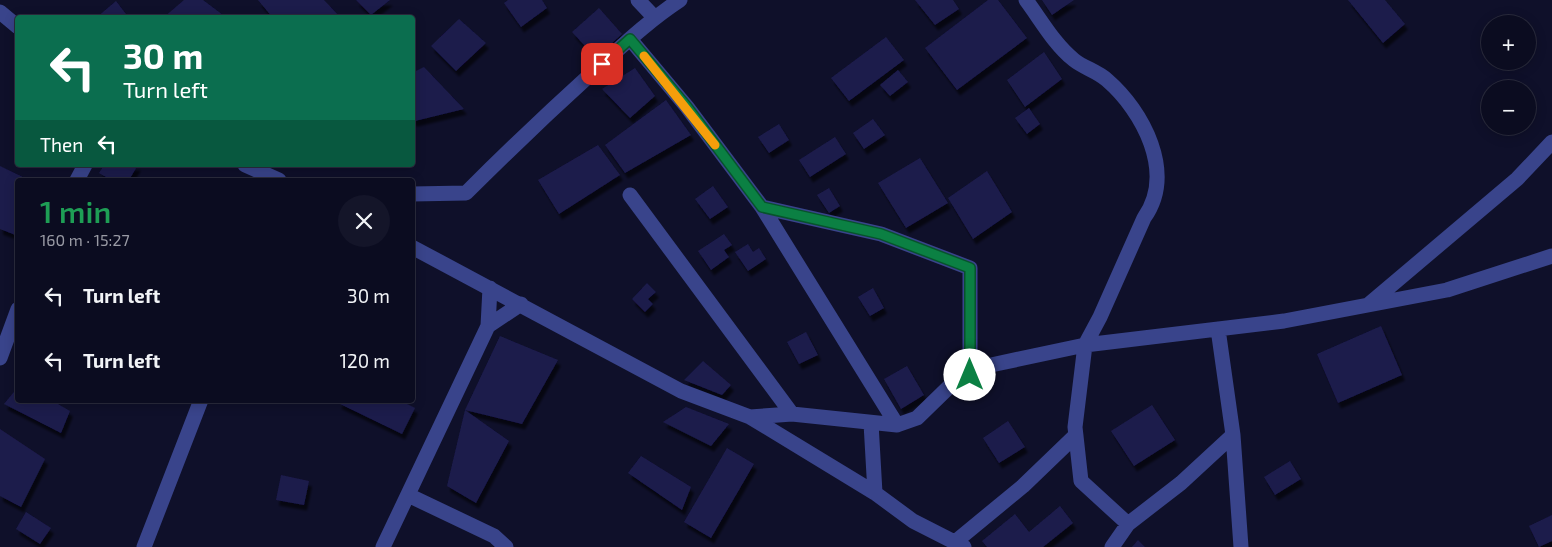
<!DOCTYPE html>
<meta charset="utf-8">
<style>
:root{--surface:#0b0c20;--page:#141529;--text:#f1f3f6;--muted:#9a9ba5;--line:#2b2c3e}
body{margin:0;font-family:"Exo 2",sans-serif;background:var(--page);color:var(--text);height:100vh;display:flex;flex-direction:column;font-size:19px;white-space:nowrap}
*{box-sizing:border-box;margin:0}
p{font-size:16px;color:var(--muted)}
.icon{flex:none;width:28px;height:28px;fill:none;stroke:currentColor;stroke-width:2;stroke-linecap:round;stroke-linejoin:round}
.map{position:relative;flex:1;overflow:hidden}
.side{position:absolute;left:15px;top:178px;width:400px;height:225px;display:flex;flex-direction:column;background:var(--surface);border-radius:5px;box-shadow:0 2px 12px #0003,0 0 0 1px var(--line)}
.side>*{flex:none}
.guide{position:absolute;left:15px;top:15px;width:400px;height:152px;border-radius:5px;box-shadow:0 2px 12px #0003,0 0 0 1px var(--line);background:#0b6e4f;color:#fff;overflow:hidden}
.fabs{position:absolute;left:1481px;top:15px;display:grid;gap:10px}
.fabs a{display:grid;place-items:center;width:55px;height:55px;border-radius:50%;background:var(--surface);box-shadow:0 2px 12px #0003,0 0 0 1px var(--line);font-size:25px}
.pin{position:absolute;display:grid;place-items:center;width:42px;height:42px;color:#fff;margin:-21px;border-radius:10px;box-shadow:0 2px 8px #0006}
.me{position:absolute;width:55px;margin:-28px;rotate:0deg;stroke-linejoin:round;filter:drop-shadow(0 0 4px #0008)}
.turn{display:flex;align-items:center;gap:18px;height:105px;padding:0 25px;font-size:22px}
.turn .icon{width:65px;height:65px;stroke-width:2.5}
.turn b{display:block;font-size:35px;line-height:42px}
.then{display:flex;align-items:center;height:48px;padding:0 25px;background:#0003;gap:10px;font-size:19px}
.round{display:grid;place-items:center;flex:none;width:52px;height:52px;border-radius:26px;background:var(--page)}
.overview{display:flex;align-items:center;justify-content:space-between;height:85px;padding:0 25px}
h1{font-size:30px;font-weight:600;line-height:38px;color:#1e9e55}
ul{padding:0;list-style:none}
li{display:flex;align-items:center;gap:15px;height:65px;padding:0 25px}
li div{flex:1}
li b{display:block;font-size:19px}
li em{font-style:normal}
.map>svg:first-child{display:block}
</style>
<div class="map">
<svg width="1552" height="547" viewBox="0 0 1552 547">
<defs>
<filter id="shadow"><feDropShadow dx="3" dy="5.5" stdDeviation="1" flood-color="#0009"/></filter>
</defs>
<rect width="100%" height="100%" fill="#0f102a"/>
<path fill="#1c1b4c" filter="url(#shadow)" d="M184,0h19l24,18h-64z
M258,0h66l17,18h-68z
M356,0h34l-19,15z
M508,0h34l5,8 -26,19 -17,-24z
M915,0h38l6,9 -24,16z
M988,0h10l29,38 -70,52 -32,-42z
M1042,0h32l-22,15z
M1348,0h37l20,24 -22,19z
M116,1l13,17h-33z
M599,8l23,26 -26,24 -24,-26z
M459,19l27,24 -30,28 -25,-25z
M886,37l18,23 -55,41 -18,-23z
M1044,52l18,27 -37,28 -18,-27z
M424,67l40,42 -49,12 -3,-1v-47z
M635,68l20,28 -25,22 -28,-29z
M898,70l10,12 -18,14 -10,-11z
M666,100l25,35 -66,38 -20,-28z
M1029,108l11,16 -13,10 -12,-16z
M873,119l12,16 -21,14 -11,-16z
M779,124l10,16 -20,13 -11,-16z
M835,137l11,17 -36,23 -11,-17z
M598,145l22,30 -61,39 -21,-34z
M920,158l28,45 -42,25 -28,-45z
M104,165h34l-9,15h-18l-12,-7z
M0,166l29,14h-11v56l-18,-7z
M987,171l25,41 -39,27 -25,-41z
M713,186l15,21 -18,12 -15,-20z
M829,188l11,18 -11,7 -12,-18z
M724,234l8,11 -8,5 5,7 -18,13 -13,-19z
M748,244l5,8 6,-4 7,11 -18,12 -13,-19z
M647,283l9,9 -8,7 5,5 -8,8 -13,-13z
M873,288l11,20 -14,8 -12,-19z
M1381,326l21,49 -64,28 -21,-49z
M806,332l12,23 -19,9 -12,-22z
M500,336l58,24 -36,64 -57,-14z
M703,361l28,24 -9,10 -38,-15z
M907,366l17,29 -23,14 -17,-30z
M18,387v13h33l19,11 -9,22 -57,-29z
M340,400h59l16,8 -13,26 -64,-31z
M1152,405l23,35 -41,26 -23,-35z
M686,407l43,17 -18,22 -48,-24z
M465,410l44,31 -33,62 -29,-17z
M1008,421l17,26 -26,16 -16,-25z
M0,429l45,30 -24,48 -21,-11z
M727,448l27,16 -43,74 -27,-16z
M641,456l50,31 -9,23 -54,-37z
M1290,461l11,18 -26,16 -11,-18z
M281,475l28,6 -5,24 -28,-5z
M1060,506l13,17 -30,24h-56l-5,-6 33,-27 14,18z
M26,512l25,16 -11,16 -24,-15z
M1552,515v26l-13,6 -10,-21z
M1138,540l7,7h-13z"/>
<g fill="none" stroke-linecap="round" stroke-linejoin="round">
<path stroke="#39448b" stroke-width="15" d="M638,0l16,17
M1026,0c15,20 28,44 48,60 10,8 23,11 33,20 36,31 69,93 37,138l-44,99 -15,28 -10,82 6,54 47,43
M0,12l18,15
M630,39l57,68 75,100 119,27 89,34v107
M245,165l34,15
M77,180l8,-15
M412,194l54,-1c41,-41 83,-81 126,-120 29,-26 56,-52 88,-73
M630,195l162,219
M762,207l135,218
M412,247l269,144 69,26 125,76 38,28 51,26
M1368,305l149,-126 35,-37
M488,326l33,-22
M1218,329l15,106 8,112
M0,358l18,-49
M750,417l42,-3 105,11 20,-7 36,-35 38,-18 94,-20 199,-24 163,-31 105,-34
M871,423l4,70
M408,495l86,41 12,11
M955,542l68,-56 53,-51
M144,547l57,-147
M383,547l105,-221 2,-38
M1112,547l16,-23 53,-41 52,-48"/>
</g>
<g fill="none" stroke-linecap="round" stroke-linejoin="round">
<defs>
<path id="route" d="M602,64l28,-25 57,68 75,100 119,27 89,34v107"/>
</defs>
<use href="#route" stroke="#07532c" stroke-width="12"/>
<use href="#route" stroke="#0b8043" stroke-width="9"/>
<path stroke="#f59e0b" stroke-width="9" d="M644,56l71,89"/>
</g>
</svg>
<div class="fabs">
<a>+</a>
<a>−</a>
</div>
<div class="pin" style="left:602px;top:64px;background:#d93025"><svg class="icon" aria-label="arrive" viewBox="0 0 24 24"><path d="M6 21V4h12l-3 4 3 4H6"/></svg></div>
<svg class="me" style="left:970px;top:375px" viewBox="-20 -20 40 40"><circle r="19" fill="#fff"/><path d="M0-13L10 11 0 6-10 11z" fill="#0b8043"/></svg>
<div class="guide">
<div class="turn"><svg class="icon" aria-label="left" viewBox="0 0 24 24"><path d="M17 20v-9H6M10 6l-5 5 5 5"/></svg><div><b>30 m</b>Turn left</div></div>
<div class="then">Then<svg class="icon" aria-label="left" viewBox="0 0 24 24"><path d="M17 20v-9H6M10 6l-5 5 5 5"/></svg></div>
</div>
<section class="side">
<div class="overview"><div><h1>1 min</h1><p>160 m · 15:27</p></div><a class="round"><svg class="icon" aria-label="close" viewBox="0 0 24 24"><path d="M6 6l12 12M18 6L6 18"/></svg></a></div>
<ul>
<li><svg class="icon" aria-label="left" viewBox="0 0 24 24"><path d="M17 20v-9H6M10 6l-5 5 5 5"/></svg><div><b>Turn left</b></div><em>30 m</em></li>
<li><svg class="icon" aria-label="left" viewBox="0 0 24 24"><path d="M17 20v-9H6M10 6l-5 5 5 5"/></svg><div><b>Turn left</b></div><em>120 m</em></li>
</ul>
</section>
</div>
